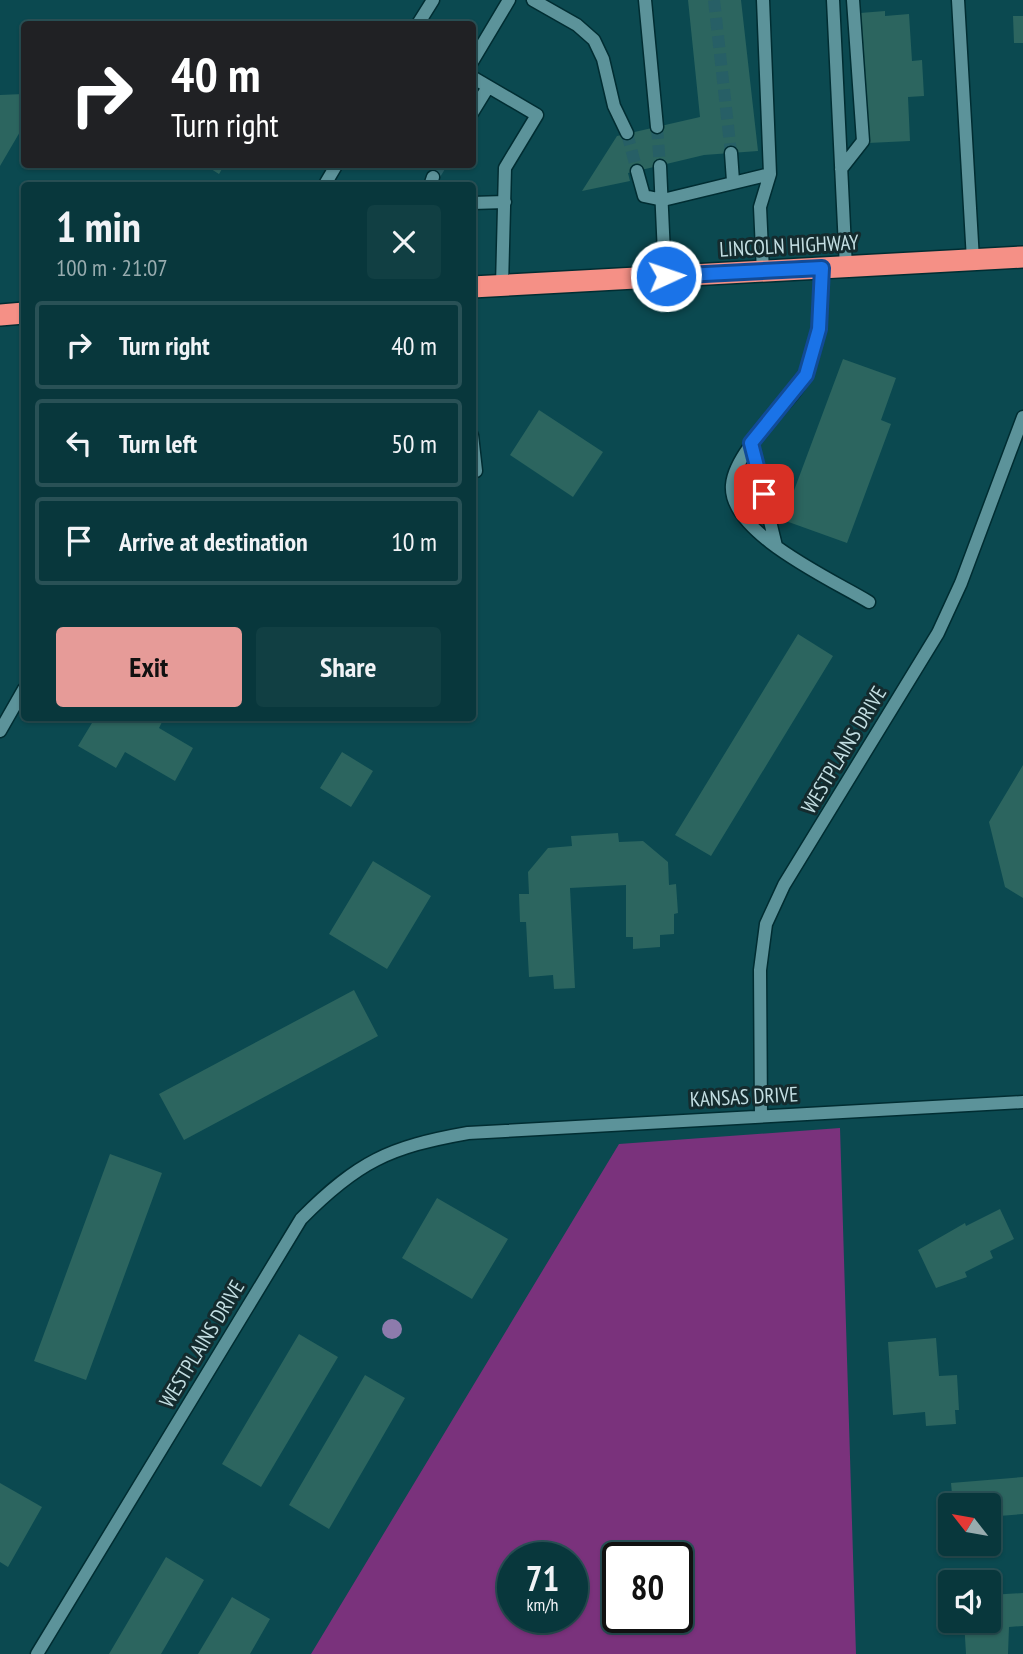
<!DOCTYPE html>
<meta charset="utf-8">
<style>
:root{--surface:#08373c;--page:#113f43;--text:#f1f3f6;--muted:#98acaf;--line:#295156;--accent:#e69b98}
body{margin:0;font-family:"PT Sans Narrow",sans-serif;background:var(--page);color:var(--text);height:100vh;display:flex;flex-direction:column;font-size:26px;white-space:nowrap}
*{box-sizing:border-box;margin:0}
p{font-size:23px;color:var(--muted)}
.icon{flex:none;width:38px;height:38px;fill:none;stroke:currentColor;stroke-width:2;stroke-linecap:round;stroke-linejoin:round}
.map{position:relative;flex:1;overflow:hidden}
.sheet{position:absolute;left:21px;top:182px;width:455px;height:539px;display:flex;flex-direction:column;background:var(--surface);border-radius:7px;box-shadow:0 2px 5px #0004,0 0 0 2px var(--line)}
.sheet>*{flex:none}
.top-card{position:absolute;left:21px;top:21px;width:455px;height:147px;border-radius:7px;box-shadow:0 2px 5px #0004,0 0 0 2px var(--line);background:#202124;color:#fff;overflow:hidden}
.needle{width:46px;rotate:301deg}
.fabs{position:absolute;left:938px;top:1493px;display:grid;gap:14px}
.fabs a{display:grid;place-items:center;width:63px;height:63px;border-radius:7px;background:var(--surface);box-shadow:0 2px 5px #0004,0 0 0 2px var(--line);font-size:35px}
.speed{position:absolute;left:497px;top:1542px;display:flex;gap:14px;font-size:35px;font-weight:700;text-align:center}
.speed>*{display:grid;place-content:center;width:91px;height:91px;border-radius:50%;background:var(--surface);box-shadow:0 2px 5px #0004,0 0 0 2px var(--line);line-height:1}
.speed small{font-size:18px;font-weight:400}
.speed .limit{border:4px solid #111;border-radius:10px;background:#fff;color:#111}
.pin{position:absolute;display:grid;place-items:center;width:60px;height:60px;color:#fff;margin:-30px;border-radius:14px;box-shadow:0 4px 10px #0006}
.me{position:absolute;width:77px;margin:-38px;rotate:87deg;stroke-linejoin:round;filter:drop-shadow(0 0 5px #0008)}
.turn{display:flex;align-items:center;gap:24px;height:147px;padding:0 35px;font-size:32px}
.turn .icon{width:91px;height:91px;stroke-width:2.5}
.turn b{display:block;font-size:49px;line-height:60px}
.round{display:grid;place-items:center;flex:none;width:74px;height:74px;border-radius:7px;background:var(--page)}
.headline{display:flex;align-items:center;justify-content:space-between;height:119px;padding:0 35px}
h1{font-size:42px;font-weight:600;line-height:52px}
.primary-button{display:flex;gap:14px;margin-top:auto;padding:14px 35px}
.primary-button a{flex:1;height:80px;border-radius:7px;background:var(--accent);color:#111;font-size:28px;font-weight:600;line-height:80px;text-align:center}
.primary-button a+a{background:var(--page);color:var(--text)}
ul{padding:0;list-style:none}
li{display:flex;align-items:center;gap:21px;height:88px;margin:0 14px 10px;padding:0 21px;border:4px solid var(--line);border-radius:7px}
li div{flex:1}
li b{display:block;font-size:26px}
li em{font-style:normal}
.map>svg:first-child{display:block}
</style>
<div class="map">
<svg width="1023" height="1654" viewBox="0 0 1023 1654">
<rect width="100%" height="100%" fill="#0b4950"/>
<path fill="#7a327c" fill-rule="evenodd" d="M840,1128l16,526h-545l308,-510zM513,1558h59v59h-59zM618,1558h59v59h-59z"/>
<path fill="#2c655f" d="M688,0h53l17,151 -54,4 -67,16 -9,2 2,8 -48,10 35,-55 83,-19z
M885,11v5l24,-2 3,47 10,-1 2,36 -16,1 2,44 -42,2 -8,-130z
M1013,16h10v27h-9z
M23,94l1,31 -24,41v-71z
M203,164h22l-6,10z
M843,359l53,19 -15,42 10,4 -44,119 -64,-23z
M539,410l64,42 -30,45 -63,-42z
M798,634l35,22 -122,200 -36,-21z
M95,718h60l7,4 -3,6 34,20 -18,33 -50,-29 -9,16 -38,-22z
M342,752l31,19 -22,36 -31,-19z
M1023,765v133l-18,-11 -16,-65z
M618,833l1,9 24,-1 25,21 1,23 7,-1 2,29 -4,1v20l-14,1v12l-27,2v-12h-7v-52l-56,3 5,100 -21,1 -1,-14 -24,2 -3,-55h-6l-1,-28h10l-1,-22 20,-24 24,-2 -1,-10z
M373,861l58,35 -44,73 -58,-35z
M354,990l24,46 -194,104 -25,-46z
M110,1154l52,19 -76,207 -52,-19z
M437,1198l71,41 -36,60 -70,-41z
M1000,1209l14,30 -24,12 3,7 -28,14 2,5 -31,11 -18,-38 47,-27 1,3z
M299,1334l39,23 -77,130 -39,-23z
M936,1338l3,38 18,-1 2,35h-4l1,14 -30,2 -1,-14 -32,3 -5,-73z
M365,1375l40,23 -76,131 -40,-24z
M1023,1477v37l-24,2 2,24 -12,1v-36h-36l-2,-22z
M0,1483l42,24 -34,60 -8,-5z
M166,1557l38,23 -43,74h-52z
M1023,1593v33l-14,1 -1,27h-42l-2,-34h25v-25z
M232,1597l38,22 -20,35h-52z"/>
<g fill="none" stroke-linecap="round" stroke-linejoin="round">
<path stroke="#275f66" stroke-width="12" stroke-dasharray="12 6" stroke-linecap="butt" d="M714,0l17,153
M657,127l3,39
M627,133l10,38
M433,177l8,-13"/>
<defs>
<path id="minor" d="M533,0l44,25 17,15 9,19 11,47 13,27
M645,0l12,127
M833,0l13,268
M958,0l15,260
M418,24l15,-24
M472,62l37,-62
M472,77l65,38 -32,53 -3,118
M472,113l16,-26
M731,153l2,28
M660,166l5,110
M841,169l22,-28 -10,-141
M637,171l7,25 19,4 107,-26
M324,186l13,-22
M430,186l3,-9
M472,203l33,-1
M822,268c-2,36 -1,73 -16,106 -10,23 -42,48 -56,72 -8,11 -17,25 -18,39 -4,48 101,95 137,117
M763,272l-3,-65 10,-33 -7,-174
M472,435l4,36
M751,443l25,103
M0,731l24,-42
M761,1115l-1,-145 6,-46 18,-39 154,-252 23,-50 62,-166
M37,1654l264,-435c56,-57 88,-72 167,-86l555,-31"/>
<path id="highway" d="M472,287l551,-30
M0,315l24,-2"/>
</defs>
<use href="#minor" stroke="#002d32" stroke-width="15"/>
<use href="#highway" stroke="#002d32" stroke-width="24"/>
<use href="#minor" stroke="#5c939a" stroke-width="12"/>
<use href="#highway" stroke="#f59086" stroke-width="21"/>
</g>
<circle fill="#8d7bac" cx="392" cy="1329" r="10"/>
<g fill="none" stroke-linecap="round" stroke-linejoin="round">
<defs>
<path id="route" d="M666,276l156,-8 -3,61 -13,46 -55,68 13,51"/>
</defs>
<use href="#route" stroke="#114b97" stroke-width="18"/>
<use href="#route" stroke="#1a73e8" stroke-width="12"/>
</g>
<g text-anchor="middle" stroke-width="6" stroke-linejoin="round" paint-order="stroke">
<g font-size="21" fill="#c3dee2" stroke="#142b2e">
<text transform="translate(789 246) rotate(-3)" y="7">LINCOLN HIGHWAY</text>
<text transform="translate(844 750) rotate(-59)" y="7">WESTPLAINS DRIVE</text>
<text transform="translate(744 1097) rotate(-3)" y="7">KANSAS DRIVE</text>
<text transform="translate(202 1344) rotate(-59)" y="7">WESTPLAINS DRIVE</text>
</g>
</g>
</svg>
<div class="fabs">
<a><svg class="needle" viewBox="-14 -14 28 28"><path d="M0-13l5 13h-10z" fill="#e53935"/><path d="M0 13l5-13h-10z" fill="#98acaf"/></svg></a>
<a><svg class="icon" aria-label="sound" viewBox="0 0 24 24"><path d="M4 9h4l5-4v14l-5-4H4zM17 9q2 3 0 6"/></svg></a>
</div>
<div class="speed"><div>71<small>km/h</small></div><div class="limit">80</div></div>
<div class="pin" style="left:764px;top:494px;background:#d93025"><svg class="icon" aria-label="arrive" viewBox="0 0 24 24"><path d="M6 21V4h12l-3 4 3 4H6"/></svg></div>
<svg class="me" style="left:666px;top:276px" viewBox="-20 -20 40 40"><circle r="17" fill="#1a73e8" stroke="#fff" stroke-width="3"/><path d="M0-11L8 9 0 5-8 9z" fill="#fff"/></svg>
<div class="top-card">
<div class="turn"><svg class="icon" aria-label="right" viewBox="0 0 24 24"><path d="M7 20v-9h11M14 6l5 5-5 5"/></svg><div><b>40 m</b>Turn right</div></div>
</div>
<section class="sheet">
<div class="headline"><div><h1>1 min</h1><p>100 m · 21:07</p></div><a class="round"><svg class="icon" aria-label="close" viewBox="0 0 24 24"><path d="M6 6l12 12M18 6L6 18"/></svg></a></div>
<ul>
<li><svg class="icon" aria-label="right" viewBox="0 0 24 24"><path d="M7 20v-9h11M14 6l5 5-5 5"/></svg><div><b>Turn right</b></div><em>40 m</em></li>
<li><svg class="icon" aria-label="left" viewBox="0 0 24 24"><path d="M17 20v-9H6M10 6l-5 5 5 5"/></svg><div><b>Turn left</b></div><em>50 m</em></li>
<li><svg class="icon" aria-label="arrive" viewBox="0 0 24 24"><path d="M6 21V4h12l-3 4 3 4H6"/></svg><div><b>Arrive at destination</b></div><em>10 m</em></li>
</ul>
<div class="primary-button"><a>Exit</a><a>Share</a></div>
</section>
</div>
